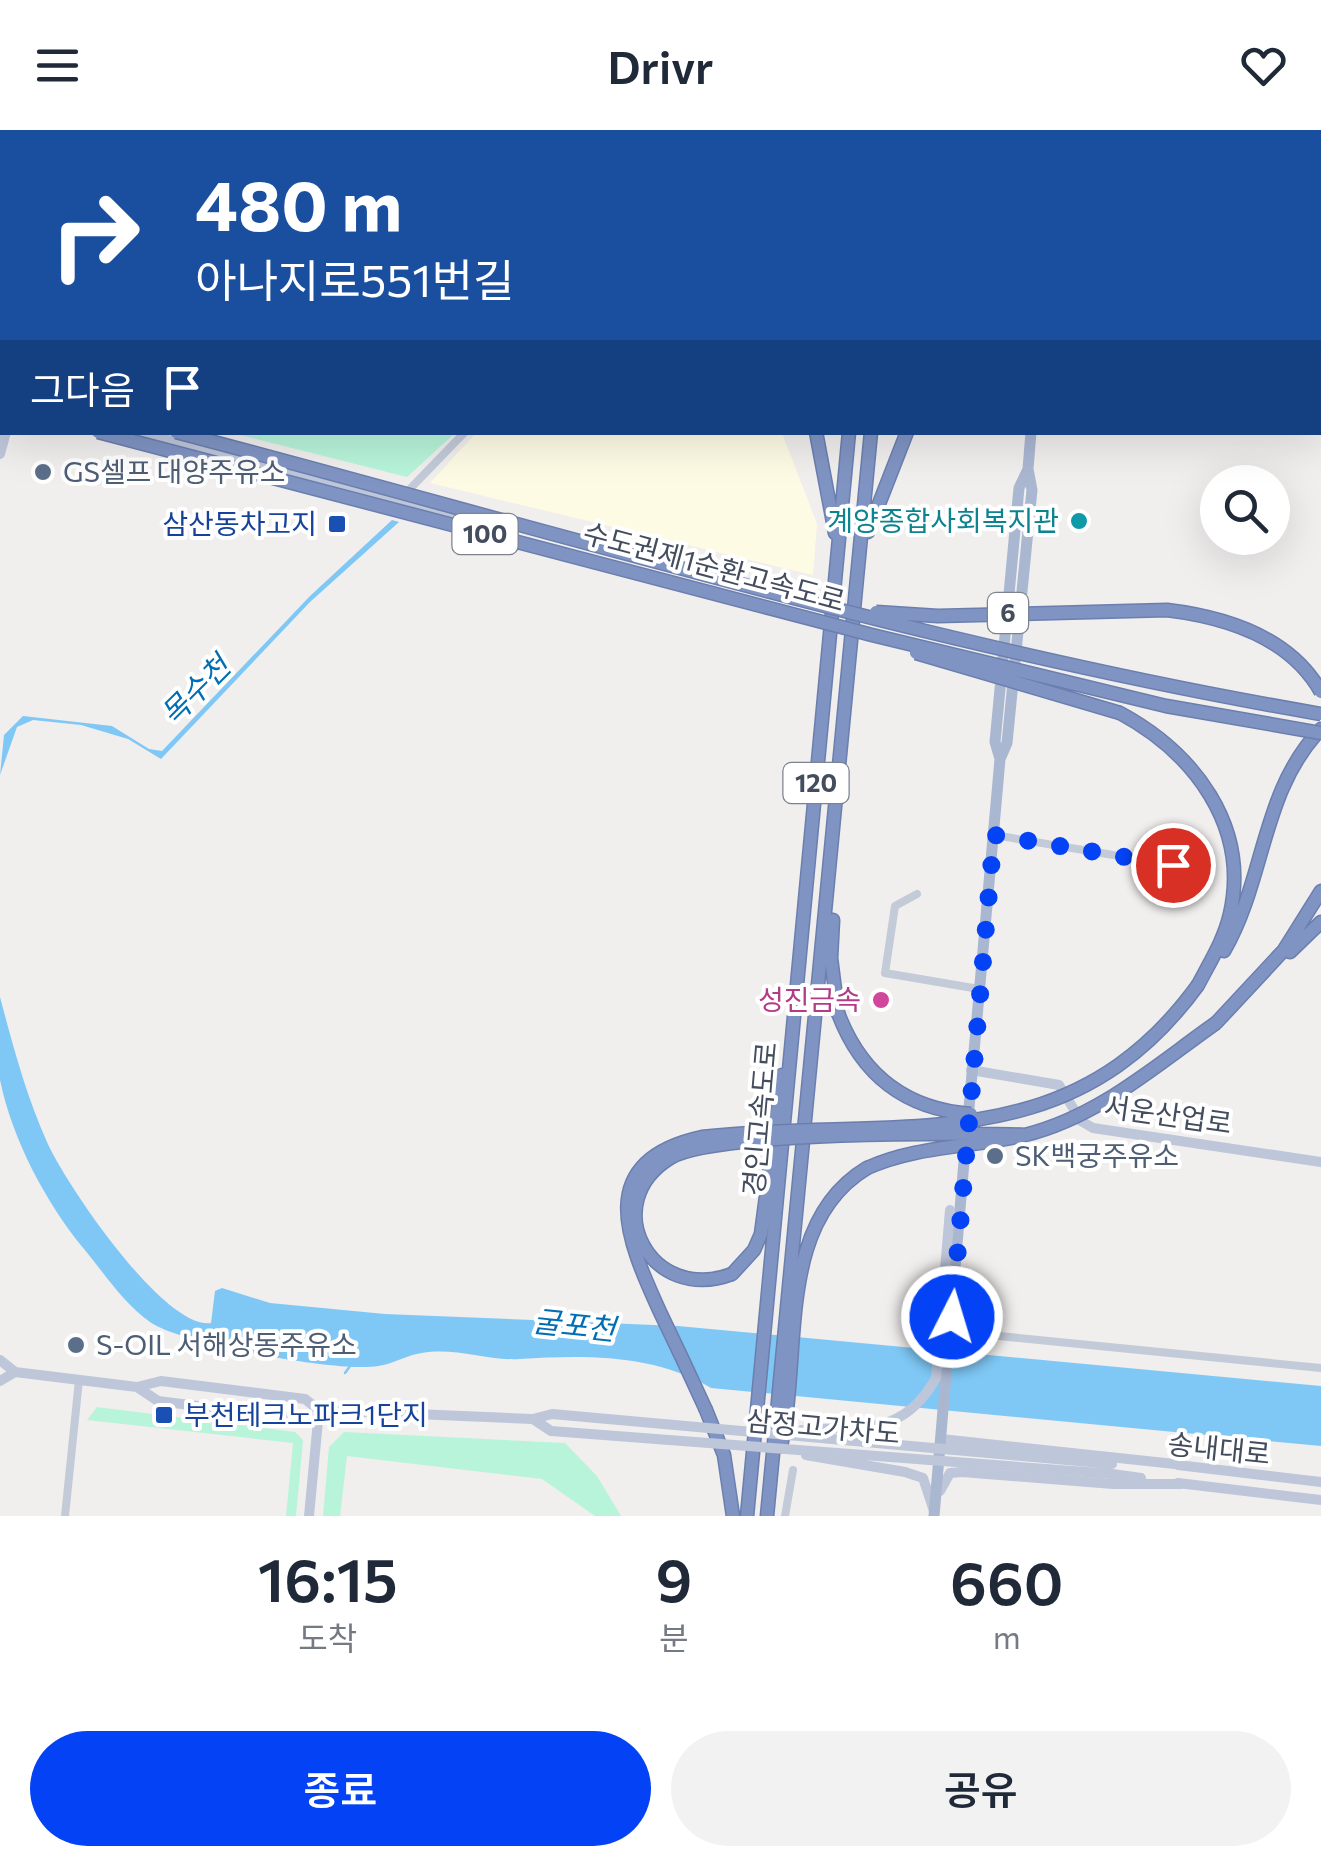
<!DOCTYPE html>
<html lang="ko">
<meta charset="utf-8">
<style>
:root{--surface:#fff;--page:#f2f2f3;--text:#1f2937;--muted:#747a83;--accent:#0442f5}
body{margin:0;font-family:Commissioner,"Noto Sans KR",sans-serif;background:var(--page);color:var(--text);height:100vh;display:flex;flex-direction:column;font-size:38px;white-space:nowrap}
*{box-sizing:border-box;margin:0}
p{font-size:32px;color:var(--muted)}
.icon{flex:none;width:55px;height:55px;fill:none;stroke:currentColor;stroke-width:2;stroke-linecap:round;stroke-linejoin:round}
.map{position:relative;height:1386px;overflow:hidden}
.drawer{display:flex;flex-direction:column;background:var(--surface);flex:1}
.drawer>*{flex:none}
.banner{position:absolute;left:0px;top:0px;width:1322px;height:305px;box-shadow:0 10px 40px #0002;background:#1a4fa0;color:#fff;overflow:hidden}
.buttons{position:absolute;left:1200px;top:335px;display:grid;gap:20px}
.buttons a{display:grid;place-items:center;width:90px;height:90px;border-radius:50%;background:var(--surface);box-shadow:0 10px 40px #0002;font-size:50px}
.pin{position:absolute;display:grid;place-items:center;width:85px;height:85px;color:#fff;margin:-42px;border:5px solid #fff;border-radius:50%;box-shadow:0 2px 10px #0007}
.me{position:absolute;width:110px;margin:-55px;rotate:5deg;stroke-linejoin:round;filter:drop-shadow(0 0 8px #0008)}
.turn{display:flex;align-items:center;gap:35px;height:210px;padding:0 30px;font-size:45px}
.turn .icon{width:130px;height:130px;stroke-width:2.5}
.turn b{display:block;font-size:70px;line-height:85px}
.then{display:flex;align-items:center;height:95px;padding:0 30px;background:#0003;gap:20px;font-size:38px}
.eta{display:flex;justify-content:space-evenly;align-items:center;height:170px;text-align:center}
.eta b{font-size:60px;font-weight:600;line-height:70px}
.button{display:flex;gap:20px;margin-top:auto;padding:20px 30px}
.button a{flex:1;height:115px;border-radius:60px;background:var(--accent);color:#fff;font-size:40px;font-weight:600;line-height:115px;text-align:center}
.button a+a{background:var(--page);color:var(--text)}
header{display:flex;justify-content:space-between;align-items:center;height:130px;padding:0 30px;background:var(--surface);font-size:45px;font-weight:600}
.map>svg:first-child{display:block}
</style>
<header><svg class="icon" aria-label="menu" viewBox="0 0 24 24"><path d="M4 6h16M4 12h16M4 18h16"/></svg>Drivr<svg class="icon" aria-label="heart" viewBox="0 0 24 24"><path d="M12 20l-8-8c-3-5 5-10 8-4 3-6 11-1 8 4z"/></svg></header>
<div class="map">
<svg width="1321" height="1386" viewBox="0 0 1321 1386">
<rect width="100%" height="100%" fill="#f1eeee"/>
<path fill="#fefbe5" d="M476,303h306l35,91 -4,51 -383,-92z"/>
<path fill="#b7f4da" d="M232,303h223l-48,44z
M97,1277l198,25 8,8 -7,76h-10l7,-73 -206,-23z
M344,1302l221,11 32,33 24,40h-26l-53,-37 -195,-23 -7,60h-17l6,-69z"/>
<path fill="#7fc8f6" d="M392,390l7,2 -89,80 -149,157 -33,-20 -47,-14 -48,-5 -16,7 -17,48 4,-40 19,-19 89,10 37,23 13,2 148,-155z
M0,867c13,49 26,98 47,145 18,41 117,188 164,181l4,-32 7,-3 48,15 115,11 293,12 643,60v60l-610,-58c-57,-34 -126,-33 -191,-29 -32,2 -65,-12 -98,-6 -15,2 -29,11 -44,13 -36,7 -198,-22 -228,-44 -26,-18 -46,-49 -66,-73 -38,-46 -72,-110 -84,-169 0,-26 0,-57 0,-83z"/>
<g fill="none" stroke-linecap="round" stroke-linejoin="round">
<path stroke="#7fc8f6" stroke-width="2.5" d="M345,1243l8,-11"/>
<defs>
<path id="highway" d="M898,0v2
M876,2l1,-2
M0,256l2,1
M0,277h2
M816,302l19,101
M868,402l39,-100
M1120,583c74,40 130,113 110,201 -6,26 -20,48 -32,71
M833,790l-2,38 7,55
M1224,821c42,-73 37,-160 97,-222
M1290,822l31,-30
M1216,893l68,-73 37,-59
M732,1144l22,-24 7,-16 21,-159
M706,1280l18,45 9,61
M781,1316c21,-92 -6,-223 86,-278
M747,1386l102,-1084
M767,1386l104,-1084"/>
</defs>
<use href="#highway" stroke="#6b7faf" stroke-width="15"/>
<path stroke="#c3cad8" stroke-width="8" d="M429,0l1,2
M541,0v2
M828,0l1,2
M525,2v-2
M835,2l2,-2
M846,2l1,-2
M405,364l60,-62
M994,705l179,30
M917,764l-22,12 -10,67 94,16
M952,1187l17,16 352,35
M65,1386l14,-136
M785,1386l8,-46"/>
<path stroke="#bec6da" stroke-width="10" d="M245,0l22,2
M65,2v-2
M659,2v-2
M1267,2v-2
M1320,256h1
M137,302l365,95
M0,324l6,-22
M971,940l88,15 22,36 12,7 228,34
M0,1230l15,12 122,15 24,-6 144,18 14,11
M0,1251l15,-9
M137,1257l21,14 144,18 17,-9 214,9
M941,1309l243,26
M1178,1335l143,17
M905,1342l18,6 11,33
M1112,1344l29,4
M1178,1353l143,17
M940,1361l10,-18 12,-1 151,12h69
M309,1386l10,-106"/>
<path stroke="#aab7d1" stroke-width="11" d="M1059,2l1,-2
M1000,629l7,-16 25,-253 -4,-21 3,-37
M968,989l32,-360 -5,-17 24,-254 9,-19
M934,1386l32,-378"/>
<use href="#highway" stroke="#8094c3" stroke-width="12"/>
<defs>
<path id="highway-bridge" d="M98,302l774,203 294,71 155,27
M176,302c380,100 758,216 1145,282
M876,482l62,4 229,-6c58,7 123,27 154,82
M916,523l204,60
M838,883c23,61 67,96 133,101
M867,1038c51,-23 105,-20 158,-33 73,-18 130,-69 191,-112
M732,1144c-82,31 -135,-71 -62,-116 43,-26 295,-26 356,-23
M706,1280c-15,-33 -30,-65 -46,-98 -33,-72 -68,-151 42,-175 192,-22 365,28 496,-152"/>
</defs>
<use href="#highway-bridge" stroke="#6b7faf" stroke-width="15" stroke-linecap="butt"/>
<path stroke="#bec6da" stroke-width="10" d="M533,1289l18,12 561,43
M533,1289l19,-5 560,50
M802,1300c60,-5 100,8 134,-52l14,-168
M806,1325l99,17"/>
<use href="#highway-bridge" stroke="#8094c3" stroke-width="12"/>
</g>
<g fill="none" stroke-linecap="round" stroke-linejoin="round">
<path stroke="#0442f5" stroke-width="18" stroke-dasharray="0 32.4" d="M952,1187l42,-482 179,30"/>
</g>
<g fill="#5c6f8a" stroke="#fff" stroke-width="4">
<circle cx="43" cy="342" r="10"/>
<circle cx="995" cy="1026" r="10"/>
<circle cx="76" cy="1215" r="10"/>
</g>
<circle fill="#0f9aa8" stroke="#fff" stroke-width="4" cx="1079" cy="391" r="10"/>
<g fill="#1a4fb4" stroke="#fff" stroke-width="4">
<rect x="327" y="384" width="20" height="20" rx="5"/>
<rect x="154" y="1275" width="20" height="20" rx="5"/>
</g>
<circle fill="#d1479c" stroke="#fff" stroke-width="4" cx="881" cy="870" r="10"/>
<g text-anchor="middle" stroke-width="8" stroke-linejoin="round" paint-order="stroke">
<g fill="#fff" stroke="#7c828e" stroke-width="2.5">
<rect x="452.5" y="384" width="65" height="40" rx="8"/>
<rect x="988" y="463" width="40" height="40" rx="8"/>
<rect x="783.5" y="633" width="65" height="40" rx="8"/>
</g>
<g font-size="25" font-weight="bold" fill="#444d5e">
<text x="485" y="413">100</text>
<text x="1008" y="492">6</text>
<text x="816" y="662">120</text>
</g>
<g font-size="28" fill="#4e5e75" stroke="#fff" text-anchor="start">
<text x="63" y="352">GS셀프 대양주유소</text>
<text x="1015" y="1036">SK백궁주유소</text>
<text x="96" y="1225">S-OIL 서해상동주유소</text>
</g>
<g font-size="28" fill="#0d838f" stroke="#fff" text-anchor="end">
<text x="1059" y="401">계양종합사회복지관</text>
</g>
<g font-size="28" fill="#164399" stroke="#fff" text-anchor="end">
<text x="317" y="404">삼산동차고지</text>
<text x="184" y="1295" text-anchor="start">부천테크노파크1단지</text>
</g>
<g font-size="28" fill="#444d5e" stroke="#fff">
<text transform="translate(714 437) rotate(15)" y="10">수도권제1순환고속도로</text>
<text transform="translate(1168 985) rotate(8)" y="10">서운산업로</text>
<text transform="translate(760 989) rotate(-85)" y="10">경인고속도로</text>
<text transform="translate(823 1297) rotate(5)" y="10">삼정고가차도</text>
<text transform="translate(1219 1319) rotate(6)" y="10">송내대로</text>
</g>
<g font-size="28" fill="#b23c85" stroke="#fff" text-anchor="end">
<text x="861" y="880">성진금속</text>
</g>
<g font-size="30" font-style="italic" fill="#006eb5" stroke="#fff">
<text transform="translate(196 561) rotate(-45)" y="10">목수천</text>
<text transform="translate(574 1196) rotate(6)" y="10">굴포천</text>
</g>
</g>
</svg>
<div class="buttons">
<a><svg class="icon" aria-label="search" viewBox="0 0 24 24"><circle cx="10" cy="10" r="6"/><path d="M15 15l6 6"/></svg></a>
</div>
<div class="pin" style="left:1173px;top:735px;background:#d93025"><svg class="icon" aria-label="arrive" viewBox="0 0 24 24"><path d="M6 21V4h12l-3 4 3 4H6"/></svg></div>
<svg class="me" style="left:952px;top:1187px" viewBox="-20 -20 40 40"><circle r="17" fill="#0442f5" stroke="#fff" stroke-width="3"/><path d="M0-11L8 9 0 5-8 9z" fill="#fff"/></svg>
<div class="banner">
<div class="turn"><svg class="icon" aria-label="right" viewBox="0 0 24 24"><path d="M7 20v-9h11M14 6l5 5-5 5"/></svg><div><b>480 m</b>아나지로551번길</div></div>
<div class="then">그다음<svg class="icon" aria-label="arrive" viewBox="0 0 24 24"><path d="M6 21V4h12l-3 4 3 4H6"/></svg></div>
</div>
</div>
<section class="drawer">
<div class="eta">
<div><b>16:15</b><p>도착</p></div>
<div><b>9</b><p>분</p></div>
<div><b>660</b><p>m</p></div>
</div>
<div class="button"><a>종료</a><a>공유</a></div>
</section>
